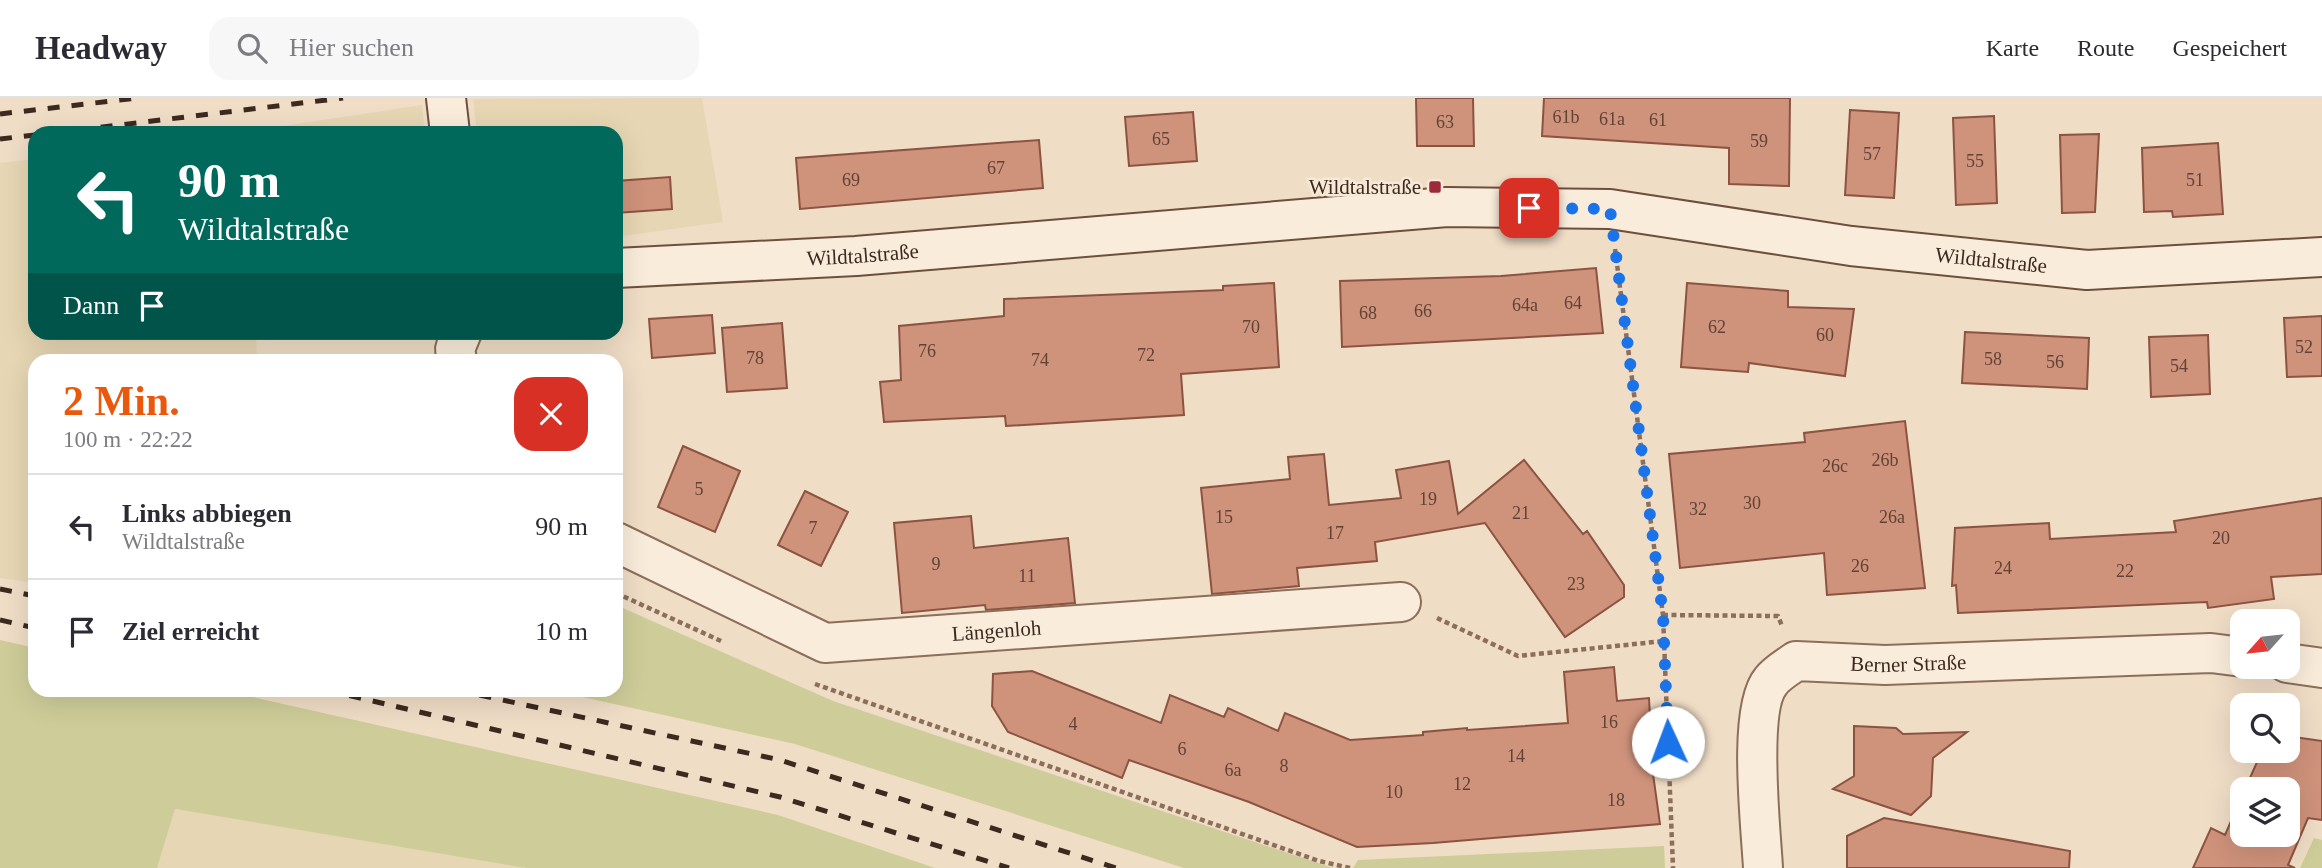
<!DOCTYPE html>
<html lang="de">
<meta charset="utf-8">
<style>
:root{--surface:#fff;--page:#f7f7f7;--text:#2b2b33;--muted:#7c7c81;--line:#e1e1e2;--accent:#ea580c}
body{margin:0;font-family:Georgia,serif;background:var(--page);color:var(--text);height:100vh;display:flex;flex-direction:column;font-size:26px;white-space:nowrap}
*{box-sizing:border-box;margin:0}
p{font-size:23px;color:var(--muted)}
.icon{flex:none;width:38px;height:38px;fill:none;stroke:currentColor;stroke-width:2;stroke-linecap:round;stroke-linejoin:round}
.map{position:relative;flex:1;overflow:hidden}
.drawer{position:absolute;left:28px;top:256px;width:595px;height:343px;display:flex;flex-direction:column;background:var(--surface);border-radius:21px;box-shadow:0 7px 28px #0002}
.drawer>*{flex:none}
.top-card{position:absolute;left:28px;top:28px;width:595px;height:214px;border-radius:21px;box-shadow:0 7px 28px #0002;background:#00695c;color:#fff;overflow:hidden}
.needle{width:46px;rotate:243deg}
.controls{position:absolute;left:2230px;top:511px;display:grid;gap:14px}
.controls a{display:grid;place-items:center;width:70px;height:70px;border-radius:14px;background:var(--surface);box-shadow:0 7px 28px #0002;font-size:35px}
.pin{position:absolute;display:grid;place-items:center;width:60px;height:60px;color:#fff;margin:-30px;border-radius:14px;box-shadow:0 4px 10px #0006}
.me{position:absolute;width:77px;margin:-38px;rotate:358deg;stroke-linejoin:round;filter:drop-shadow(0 0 5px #0008)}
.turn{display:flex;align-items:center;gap:24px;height:147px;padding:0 35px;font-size:32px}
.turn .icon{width:91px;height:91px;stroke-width:2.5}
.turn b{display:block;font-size:49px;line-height:60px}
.then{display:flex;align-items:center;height:66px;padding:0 35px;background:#0003;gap:14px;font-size:26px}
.round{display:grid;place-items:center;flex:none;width:74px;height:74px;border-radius:21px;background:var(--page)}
.headline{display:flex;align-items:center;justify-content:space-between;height:119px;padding:0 35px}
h1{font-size:42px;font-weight:600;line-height:52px;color:var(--accent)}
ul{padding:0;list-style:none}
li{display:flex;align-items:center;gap:21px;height:105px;padding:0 35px;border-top:2px solid var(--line)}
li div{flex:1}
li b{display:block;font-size:26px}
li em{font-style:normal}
header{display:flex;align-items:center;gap:42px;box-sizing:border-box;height:98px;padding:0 35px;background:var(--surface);border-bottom:2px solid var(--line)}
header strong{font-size:33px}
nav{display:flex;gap:38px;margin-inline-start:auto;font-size:24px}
.search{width:490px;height:63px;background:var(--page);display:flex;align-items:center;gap:18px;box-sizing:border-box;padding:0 24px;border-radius:21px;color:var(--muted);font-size:26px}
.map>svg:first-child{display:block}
</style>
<header>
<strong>Headway</strong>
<div class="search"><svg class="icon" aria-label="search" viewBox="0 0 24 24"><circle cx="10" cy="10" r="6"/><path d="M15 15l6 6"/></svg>Hier suchen</div>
<nav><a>Karte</a><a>Route</a><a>Gespeichert</a></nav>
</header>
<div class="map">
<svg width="2322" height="770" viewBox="0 0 2322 770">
<rect width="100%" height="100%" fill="#f0ddc6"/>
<path fill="#e6d6b3" d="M702,0l21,124 -107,15v-104h-139l-4,-34z
M422,7l3,28h-188z
M35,61v173l221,1 1,27h-222v223l-35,-5v-415z
M175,711l323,53 28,6h-369z"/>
<path fill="#cecd99" d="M616,507l217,96 500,167h-149l-389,-124 -244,-54h65z
M0,542l35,8v42h186l557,125 157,53h-409l-351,-59 -18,59h-157z
M2314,740l8,2v28h-22z
M1664,748l1,22h-312l5,-8z"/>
<path fill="#cf927b" stroke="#8c5340" stroke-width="2" d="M1416,0h57l1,48h-57z
M1544,0h246l-1,88 -60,-2v-36l-187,-12z
M1850,12l49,3 -5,85 -49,-3z
M1193,14l4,49 -68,5 -4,-49z
M1994,18l3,87 -41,2 -3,-87z
M2099,36l-4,78 -33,1 -2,-78z
M1039,42l4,48 -243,21 -4,-51z
M2218,45l5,71 -50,3 -1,-6 -28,1 -2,-64z
M670,79l2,32 -56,4v-32z
M1596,170l7,65 -261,14 -2,-66 161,-5z
M1274,185l5,84 -98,7 3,41 -178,11 -1,-10 -121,6 -4,-40 21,-2 -2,-54 105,-10v-17l219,-9v-4z
M1687,185l101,8v16l66,2 -9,67 -96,-13 -1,9 -67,-5z
M712,217l3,38 -63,5 -3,-39z
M2322,218v60l-35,1 -3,-59z
M782,225l5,65 -60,4 -5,-64z
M1965,234l124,6 -2,51 -125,-6z
M2208,237l2,59 -59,3 -2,-60z
M1905,323l20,167 -98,7 -3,-42 -144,15 -11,-114 136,-12 -1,-9z
M683,348l57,25 -25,61 -57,-25z
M1324,356l5,51 72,-7 -5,-28 53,-9 9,53 66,-54 59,74 4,-3 37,54v12l-59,40 -80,-114 -110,19 2,19 -80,7 2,18 -87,8 -11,-106 89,-9 -2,-22z
M805,393l43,21 -27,54 -43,-21z
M2322,400v76l-51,3 3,22 -66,9 -1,-6 -249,11 -2,-28 -4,1 3,-58 94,-5 1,16 126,-7 -2,-11z
M971,418l3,32 94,-10 7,65 -89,7 -1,-5 -83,8 -8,-90z
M1614,569l3,34 32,-3 4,76 7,50 -227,19 -76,4 -108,-45 -120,-42 -7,18 -114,-46 -16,-26 1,-32 39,-3 129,52 9,-28 54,22 4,-9 50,23 7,-18 65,27 73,-5v-3l44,-4v2l101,-7 -4,-51z
M1854,628l42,2 7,6 64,-2 -34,26 -2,38 -20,19 -78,-26 21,-13z
M2287,638l35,5v79l-14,-2 -20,47 7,3h-102l18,-40 14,7 17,-39v39h45v-46h-42l17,-38h25z
M1884,720l186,33 -1,17h-222v-32z"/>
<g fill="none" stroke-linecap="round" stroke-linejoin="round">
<defs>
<g id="street">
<path d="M457,262l-2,-11 7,-17"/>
<path id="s1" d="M616,444l209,101 576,-41"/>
<path d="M2287,565l35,5"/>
<path id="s2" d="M1763,770c-2,-39 -16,-159 8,-187 6,-8 17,-14 25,-20l89,4 326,-12 31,4"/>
</g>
<g id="secondary">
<path d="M446,0l4,35"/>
<path id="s3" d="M616,170l240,-12 591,-49 163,2 241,37 236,24 235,-13"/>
</g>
</defs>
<use href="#street" stroke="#8c6e5b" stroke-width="42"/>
<use href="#secondary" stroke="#6e4f3e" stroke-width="42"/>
<path stroke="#8c6e5b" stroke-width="4.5" stroke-dasharray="5 3.5" stroke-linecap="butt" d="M1615,151l48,366 10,253
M616,495l105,48
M1663,517l115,1 4,10
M1437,520l81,38 146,-15
M815,586l504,177 31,7"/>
<use href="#street" stroke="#faecda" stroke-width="38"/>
<use href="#secondary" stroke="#faecda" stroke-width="38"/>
<path stroke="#3c291f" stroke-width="5" stroke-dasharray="12 12" stroke-linecap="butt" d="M0,16l137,-16
M53,35l290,-35
M0,41l35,-4
M0,491l35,7
M0,522l35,8
M326,592l454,107 229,71
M456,592l324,70 336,108"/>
</g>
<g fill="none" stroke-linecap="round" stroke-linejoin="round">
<path stroke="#1a73e8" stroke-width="12" stroke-dasharray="0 21.6" d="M1529,110l81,1 53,406 5,127"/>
</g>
<rect fill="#9d293a" stroke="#f7e9d6" stroke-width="2.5" x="1428" y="82" width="14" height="14" rx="3.5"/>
<g text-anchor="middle" stroke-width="5" stroke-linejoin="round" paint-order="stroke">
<g font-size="18" fill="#614336">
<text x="1566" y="25">61b</text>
<text x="1612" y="27">61a</text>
<text x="1658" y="28">61</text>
<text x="1445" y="30">63</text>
<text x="1161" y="47">65</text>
<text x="1759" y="49">59</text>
<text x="1872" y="62">57</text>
<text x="1975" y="69">55</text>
<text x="996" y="76">67</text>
<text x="851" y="88">69</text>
<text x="2195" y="88">51</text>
<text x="1573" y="211">64</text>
<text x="1525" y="213">64a</text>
<text x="1423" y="219">66</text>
<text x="1368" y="221">68</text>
<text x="1251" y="235">70</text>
<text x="1717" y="235">62</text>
<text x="1825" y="243">60</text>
<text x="2304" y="255">52</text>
<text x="927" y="259">76</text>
<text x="1146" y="263">72</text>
<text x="755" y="266">78</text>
<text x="1993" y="267">58</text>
<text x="1040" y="268">74</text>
<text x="2055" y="270">56</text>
<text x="2179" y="274">54</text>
<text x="1885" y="368">26b</text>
<text x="1835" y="374">26c</text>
<text x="699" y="397">5</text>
<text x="1428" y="407">19</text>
<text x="1752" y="411">30</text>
<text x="1698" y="417">32</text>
<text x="1521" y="421">21</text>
<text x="1224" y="425">15</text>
<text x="1892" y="425">26a</text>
<text x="813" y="436">7</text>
<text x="1335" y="441">17</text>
<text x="2221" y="446">20</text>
<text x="936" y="472">9</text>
<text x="1860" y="474">26</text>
<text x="2003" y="476">24</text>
<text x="2125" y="479">22</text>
<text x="1027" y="484">11</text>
<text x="1576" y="492">23</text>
<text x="1609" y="630">16</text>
<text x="1073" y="632">4</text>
<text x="1182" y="657">6</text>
<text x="1516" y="664">14</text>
<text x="1284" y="674">8</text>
<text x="1233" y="678">6a</text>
<text x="1462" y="692">12</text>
<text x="1394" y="700">10</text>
<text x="1616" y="708">18</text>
</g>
<g font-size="21" fill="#3c291f" stroke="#f7e9d6" text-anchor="end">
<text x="1421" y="96">Wildtalstraße</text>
</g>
<g font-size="21" fill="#3c291f" stroke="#f7e9d6">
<text dy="7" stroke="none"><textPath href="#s3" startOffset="247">Wildtalstraße</textPath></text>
<text dy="7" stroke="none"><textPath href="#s3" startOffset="1381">Wildtalstraße</textPath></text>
<text dy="7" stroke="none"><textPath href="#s1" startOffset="404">Längenloh</textPath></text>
<text dy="7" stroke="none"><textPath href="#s2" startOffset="334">Berner Straße</textPath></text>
</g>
</g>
</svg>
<div class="controls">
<a><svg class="needle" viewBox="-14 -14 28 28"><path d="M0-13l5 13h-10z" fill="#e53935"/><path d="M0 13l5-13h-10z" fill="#7c7c81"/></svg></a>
<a><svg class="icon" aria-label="search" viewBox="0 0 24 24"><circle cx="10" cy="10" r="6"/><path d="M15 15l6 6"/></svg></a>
<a><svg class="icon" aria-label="layers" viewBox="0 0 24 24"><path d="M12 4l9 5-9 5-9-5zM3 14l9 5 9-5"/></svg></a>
</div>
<div class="pin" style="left:1529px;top:110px;background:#d93025"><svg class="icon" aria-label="arrive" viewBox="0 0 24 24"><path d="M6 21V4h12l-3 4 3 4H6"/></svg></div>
<svg class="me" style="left:1668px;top:644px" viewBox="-20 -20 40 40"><circle r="19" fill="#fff"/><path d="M0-13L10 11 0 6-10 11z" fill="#1a73e8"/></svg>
<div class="top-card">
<div class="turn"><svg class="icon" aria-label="left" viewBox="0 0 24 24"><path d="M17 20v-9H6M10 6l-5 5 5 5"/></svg><div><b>90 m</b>Wildtalstraße</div></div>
<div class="then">Dann<svg class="icon" aria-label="arrive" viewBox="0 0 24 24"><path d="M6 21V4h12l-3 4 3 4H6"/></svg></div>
</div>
<section class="drawer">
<div class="headline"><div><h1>2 Min.</h1><p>100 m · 22:22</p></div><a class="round" style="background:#d93025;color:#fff"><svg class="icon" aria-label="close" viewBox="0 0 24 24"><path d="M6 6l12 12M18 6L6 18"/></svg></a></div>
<ul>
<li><svg class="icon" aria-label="left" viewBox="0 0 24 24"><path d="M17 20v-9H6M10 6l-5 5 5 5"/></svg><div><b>Links abbiegen</b><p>Wildtalstraße</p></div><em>90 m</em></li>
<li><svg class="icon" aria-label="arrive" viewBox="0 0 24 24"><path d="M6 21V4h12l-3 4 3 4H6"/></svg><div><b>Ziel erreicht</b></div><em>10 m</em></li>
</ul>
</section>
</div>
